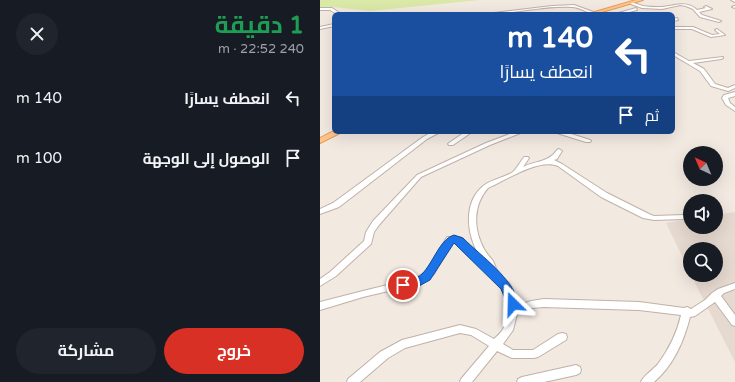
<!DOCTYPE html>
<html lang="ar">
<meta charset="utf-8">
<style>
:root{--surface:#171b24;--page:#20242c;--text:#f1f3f6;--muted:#9ea1a6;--accent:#d93025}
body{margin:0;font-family:"Varela Round",Cairo,sans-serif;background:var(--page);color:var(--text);direction:rtl;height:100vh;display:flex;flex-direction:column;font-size:15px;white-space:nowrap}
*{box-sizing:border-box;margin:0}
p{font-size:13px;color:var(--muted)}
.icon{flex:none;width:22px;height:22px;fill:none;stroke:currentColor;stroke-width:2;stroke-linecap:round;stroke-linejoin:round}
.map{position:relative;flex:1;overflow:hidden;direction:ltr}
.details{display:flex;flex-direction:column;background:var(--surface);width:320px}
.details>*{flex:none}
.hud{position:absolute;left:12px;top:12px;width:343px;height:122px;border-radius:6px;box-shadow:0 4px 16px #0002;direction:rtl;background:#1a4fa0;color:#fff;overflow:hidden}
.needle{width:26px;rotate:316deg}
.fabs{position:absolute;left:363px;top:146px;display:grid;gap:8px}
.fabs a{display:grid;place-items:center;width:40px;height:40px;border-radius:50%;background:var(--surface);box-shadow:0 4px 16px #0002;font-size:20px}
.pin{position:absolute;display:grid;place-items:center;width:34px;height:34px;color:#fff;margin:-17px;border:2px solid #fff;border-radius:50%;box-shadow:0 1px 4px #0007}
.me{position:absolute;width:44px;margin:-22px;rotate:338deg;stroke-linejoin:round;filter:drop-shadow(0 0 3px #0008)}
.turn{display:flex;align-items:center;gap:14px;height:84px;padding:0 16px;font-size:18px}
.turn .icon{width:52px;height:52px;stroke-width:2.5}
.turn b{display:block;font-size:28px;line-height:34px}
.then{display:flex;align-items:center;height:38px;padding:0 16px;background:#0003;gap:8px;font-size:15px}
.round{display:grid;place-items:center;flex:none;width:42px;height:42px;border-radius:21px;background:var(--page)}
.summary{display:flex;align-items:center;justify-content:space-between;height:68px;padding:0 16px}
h1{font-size:24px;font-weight:700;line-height:30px;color:#1e9e55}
.cta{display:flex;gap:8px;margin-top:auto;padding:8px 16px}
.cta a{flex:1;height:46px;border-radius:24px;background:var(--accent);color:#fff;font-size:16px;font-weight:700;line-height:46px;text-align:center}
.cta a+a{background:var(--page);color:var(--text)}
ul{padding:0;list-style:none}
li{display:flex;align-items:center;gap:12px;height:60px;padding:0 16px}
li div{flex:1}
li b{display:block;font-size:15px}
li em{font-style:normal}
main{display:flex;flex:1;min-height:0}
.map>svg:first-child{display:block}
</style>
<main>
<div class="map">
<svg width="415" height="382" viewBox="0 0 415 382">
<rect width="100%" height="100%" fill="#f2e9e1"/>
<path fill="#e6d9cf" d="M415,212v150l-44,-87h25v-26h-26v23l-24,-49 24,-4v8h26v-12z"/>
<path fill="#dae9a7" d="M0,0h160l-110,11 -37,-4 -13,1z"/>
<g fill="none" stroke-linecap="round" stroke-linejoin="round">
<defs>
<path id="minor" d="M411,0h4v2z
M311,2c4,1 8,3 12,4 5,1 13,1 19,1 12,-1 25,-7 35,3l9,-2 -2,-1 2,-1 6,3 -13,3 3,3 19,6 -2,1 -19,-5 -7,-8 -7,-3 -6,-1 -18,4 -20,-1 -11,-4z
M254,5l22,8 -3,1c-7,-2 -14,-7 -21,-7 -28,-2 -57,7 -86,7l66,-8z
M414,6h1v2l-3,-1z
M0,8h12l9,6h-4l-7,-4h-10z
M316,8l1,2 -16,4h-6z
M97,13l6,1h-8z
M357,18l1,2 -5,1v-2z
M14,24v2l-14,3v-2z
M353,27h20l19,8 8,-1 -5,-4 2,-1 8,6 -14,2 -19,-8h-19z
M353,52l16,9 34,-4v1l-2,1 -28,4 11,6 11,15 13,4 7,-3v3l-7,3 -17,-5 -11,-15 -27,-16z
M415,92v4l-7,2 2,5 5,4v4l-9,-6 -4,-7 2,-3z
M112,132h8l-13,7 -88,68 -19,7v-5l13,-6 90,-66z
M145,132h7l-19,13h-4l-1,-1 1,-1z
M195,132h8l-33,13 -69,32 -42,48 -5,7 -3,12 -35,32 -16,10v-7l10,-7 34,-31 2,-9 7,-11 44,-46 69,-32z
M236,132h9l25,8 1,1 -1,1h-4l-29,-9z
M239,149l3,2 -5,8 -3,1 8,4 45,29 42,21 5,2 30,-1 4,2 -4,2 -30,1 -11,-2 -42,-21 -43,-31c-19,-8 -52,14 -70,22 -15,17 -15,41 -4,61 2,4 6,8 9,12 2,4 3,8 5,12 2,4 8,7 11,10 5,7 7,15 8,23l14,-5 13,-2 95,3 45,6 3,-1 4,2 14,-9 7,-7 6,-4 17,-6v6l-11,4 -3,3 14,19v11l-3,-1 -17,-23 -20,14 -5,1c-6,24 -17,49 -36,65h-13c3,-7 12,-12 17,-18 11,-15 19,-31 23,-49l-42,-5 -95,-3 -12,1 -15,6 -4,16 -10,14 10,6h20l25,-16 4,-1 4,1 1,3 -1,3 -28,17 -4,1h-22l-15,-7 -25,31h-12l1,-3 28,-33 -18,-11 -11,-2 -55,15 -17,10 -28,24h-13l1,-3 32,-27 22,-12 58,-15 16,4 18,10c3,-3 7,-6 9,-10 8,-11 6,-29 0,-41l-48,-46h-3l-18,32 -12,9 -59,14 -43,13v-8l43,-11 53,-13 12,-8 19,-33h13l19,18c-12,-20 -16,-51 3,-68 9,-8 22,-9 31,-15 4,-4 8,-11 11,-15h4l1,1 -6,9c14,-7 25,-4 34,-17z
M256,365l4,2 1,3 -1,3 -4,2 -32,7h-27l1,-3 4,-2z"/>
<path id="major" d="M316,0h7l-48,14h-7z
M14,131l8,1 -22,11v-5z"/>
</defs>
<use href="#minor" stroke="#c0b1a7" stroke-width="2"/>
<use href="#major" stroke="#e99d58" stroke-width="2"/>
<use href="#minor" fill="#fff" fill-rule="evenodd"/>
<use href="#major" fill="#ffc58d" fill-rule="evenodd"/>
</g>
<path fill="#1a73e8" stroke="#114b97" d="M134,235l9,3c20,20 49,39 56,66l-2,4h-8l-8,-19 -47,-46 -24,37 -11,6 -16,3 -4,-1 -2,-3 2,-3c7,-3 17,-2 23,-8 11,-11 18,-35 32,-39z"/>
</svg>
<div class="fabs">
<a><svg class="needle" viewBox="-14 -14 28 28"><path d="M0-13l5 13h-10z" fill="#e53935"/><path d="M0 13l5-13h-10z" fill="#9ea1a6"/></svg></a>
<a><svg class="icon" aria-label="sound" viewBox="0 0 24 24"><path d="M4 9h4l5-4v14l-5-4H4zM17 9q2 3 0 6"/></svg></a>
<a><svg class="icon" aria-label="search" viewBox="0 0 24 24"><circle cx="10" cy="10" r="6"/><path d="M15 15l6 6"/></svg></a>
</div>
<div class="pin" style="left:83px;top:285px;background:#d93025"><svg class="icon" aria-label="arrive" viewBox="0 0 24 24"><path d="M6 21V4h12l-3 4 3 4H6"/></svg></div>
<svg class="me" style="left:193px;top:304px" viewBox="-20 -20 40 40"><path d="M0-17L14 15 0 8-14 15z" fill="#1a73e8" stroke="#fff" stroke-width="4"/></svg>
<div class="hud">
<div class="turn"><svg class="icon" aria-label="left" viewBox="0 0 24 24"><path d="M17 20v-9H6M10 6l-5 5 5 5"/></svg><div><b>140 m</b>انعطف يسارًا</div></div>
<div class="then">ثم<svg class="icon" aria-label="arrive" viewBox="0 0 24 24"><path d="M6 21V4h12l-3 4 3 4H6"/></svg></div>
</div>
</div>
<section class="details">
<div class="summary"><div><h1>1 دقيقة</h1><p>240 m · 22:52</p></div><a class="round"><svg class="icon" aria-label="close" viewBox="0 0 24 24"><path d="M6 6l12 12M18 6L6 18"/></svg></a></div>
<ul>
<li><svg class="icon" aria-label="left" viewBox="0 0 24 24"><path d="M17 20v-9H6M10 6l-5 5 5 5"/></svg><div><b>انعطف يسارًا</b></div><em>140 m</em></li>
<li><svg class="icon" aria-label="arrive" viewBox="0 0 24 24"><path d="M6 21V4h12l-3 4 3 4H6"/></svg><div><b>الوصول إلى الوجهة</b></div><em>100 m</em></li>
</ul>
<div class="cta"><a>خروج</a><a>مشاركة</a></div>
</section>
</main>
